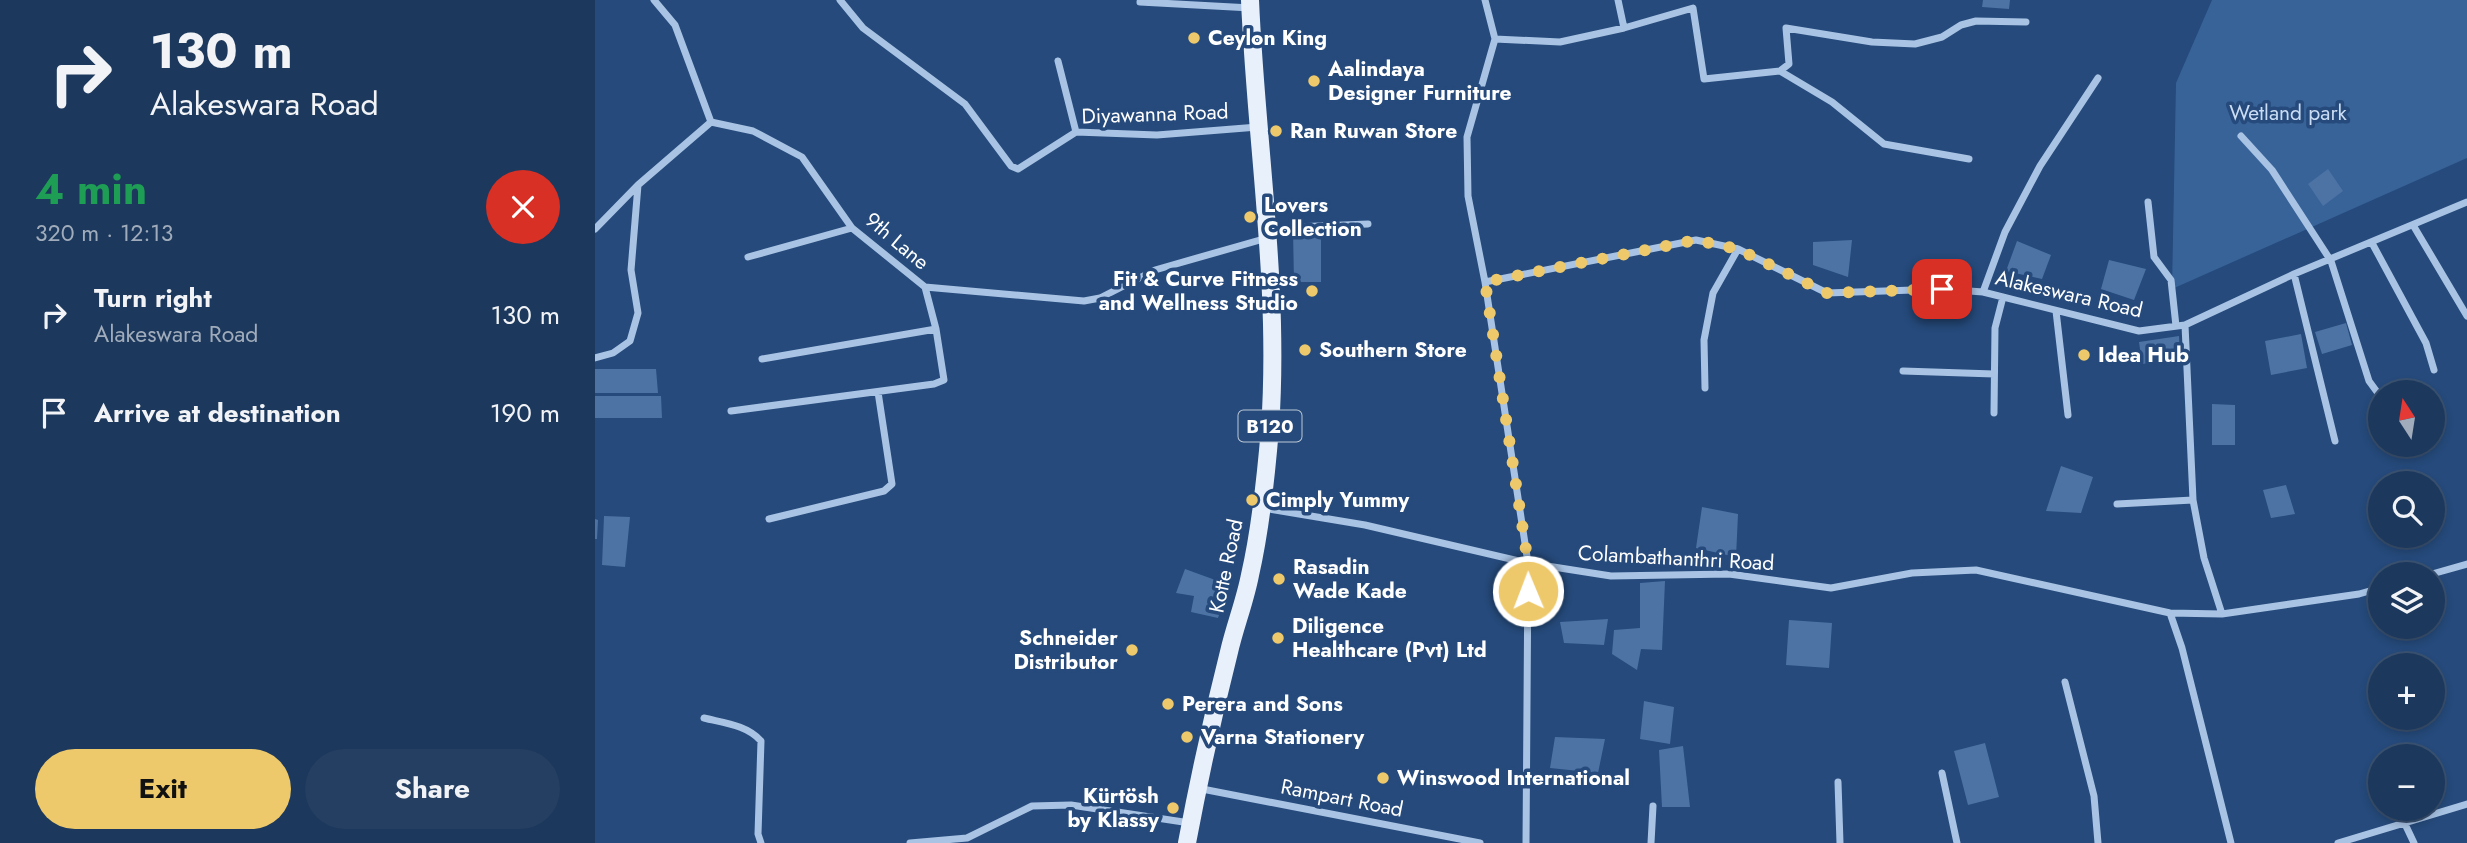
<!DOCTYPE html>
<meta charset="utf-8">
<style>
:root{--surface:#1c385c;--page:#253f62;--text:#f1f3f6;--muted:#a0acbb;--line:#3a5272;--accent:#eec96c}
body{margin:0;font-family:Jost,sans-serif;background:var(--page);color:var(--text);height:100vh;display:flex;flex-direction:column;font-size:26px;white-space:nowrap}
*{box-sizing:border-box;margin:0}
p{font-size:23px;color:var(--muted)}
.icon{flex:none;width:38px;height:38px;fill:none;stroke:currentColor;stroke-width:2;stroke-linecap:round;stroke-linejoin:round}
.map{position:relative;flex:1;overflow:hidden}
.panel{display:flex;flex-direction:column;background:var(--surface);width:595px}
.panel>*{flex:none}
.top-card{background:#1c385c;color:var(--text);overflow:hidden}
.needle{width:46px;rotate:348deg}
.controls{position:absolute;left:1773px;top:380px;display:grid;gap:14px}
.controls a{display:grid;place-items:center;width:77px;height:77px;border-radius:50%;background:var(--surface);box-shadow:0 4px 10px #0003,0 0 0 2px var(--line);font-size:35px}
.pin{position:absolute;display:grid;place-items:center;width:60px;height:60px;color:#fff;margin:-30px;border-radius:14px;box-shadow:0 4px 10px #0006}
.me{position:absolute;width:77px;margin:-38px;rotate:359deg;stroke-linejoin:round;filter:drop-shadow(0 0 5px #0008)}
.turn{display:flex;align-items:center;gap:24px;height:147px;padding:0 35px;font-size:32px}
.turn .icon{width:91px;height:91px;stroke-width:2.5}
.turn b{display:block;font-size:49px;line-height:60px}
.round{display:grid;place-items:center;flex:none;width:74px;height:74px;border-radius:37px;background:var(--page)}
.headline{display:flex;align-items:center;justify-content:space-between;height:119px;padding:0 35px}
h1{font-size:42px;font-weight:700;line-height:52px;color:#1e9e55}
.button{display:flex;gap:14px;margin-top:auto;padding:14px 35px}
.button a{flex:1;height:80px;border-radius:42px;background:var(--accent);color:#111;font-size:28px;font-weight:700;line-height:80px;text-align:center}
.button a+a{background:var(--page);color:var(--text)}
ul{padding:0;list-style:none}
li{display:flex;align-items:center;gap:21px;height:98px;padding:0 35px}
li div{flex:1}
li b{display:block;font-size:26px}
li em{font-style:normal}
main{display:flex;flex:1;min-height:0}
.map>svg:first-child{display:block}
</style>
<main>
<section class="panel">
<div class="top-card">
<div class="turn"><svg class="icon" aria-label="right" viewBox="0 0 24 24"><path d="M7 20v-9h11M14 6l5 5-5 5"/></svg><div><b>130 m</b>Alakeswara Road</div></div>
</div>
<div class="headline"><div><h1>4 min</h1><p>320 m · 12:13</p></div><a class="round" style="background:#d93025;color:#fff"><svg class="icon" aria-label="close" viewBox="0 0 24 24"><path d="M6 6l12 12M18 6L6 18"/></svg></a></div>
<ul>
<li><svg class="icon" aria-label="right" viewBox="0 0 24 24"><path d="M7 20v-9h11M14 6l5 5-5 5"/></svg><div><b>Turn right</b><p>Alakeswara Road</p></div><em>130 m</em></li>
<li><svg class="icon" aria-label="arrive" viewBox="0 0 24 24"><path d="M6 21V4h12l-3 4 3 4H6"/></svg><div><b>Arrive at destination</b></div><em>190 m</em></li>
</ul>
<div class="button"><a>Exit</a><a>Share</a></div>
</section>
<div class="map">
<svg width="1872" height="843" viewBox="0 0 1872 843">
<rect width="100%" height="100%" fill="#254a7b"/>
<path fill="#386399" d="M1617,0h255v158l-295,131 4,-206z"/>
<path fill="#4d73a4" d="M1388,0h27l-1,9 -27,-2z
M1733,169l15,22 -20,15 -15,-22z
M726,230v52h-27l-1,-51z
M1257,240l-4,37 -35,-12v-23z
M1422,241l34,14 -9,24 -36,-8z
M1514,260l37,9 -12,31 -33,-11z
M1751,323l6,22 -30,9 -7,-22z
M1706,334l6,34 -36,7 -6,-34z
M1584,336l1,22 -38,6 -3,-22z
M0,369h61l2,24h-63z
M0,396h66l1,22h-67z
M1617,404l23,1v40h-23z
M1466,466l32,11 -12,36 -35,-2z
M1691,485l9,29 -24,4 -8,-28z
M1107,507l36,7 -2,43 -40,-9z
M9,516l26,1 -5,50 -23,-2z
M0,519l3,1 -1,19h-2z
M590,569l44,16 -11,33 -27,-6 3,-16 -18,-3z
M1070,581l-3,69 -21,-1 -4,21 -25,-16 2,-24 26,-2v-45z
M1013,619l-4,26 -40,-2 -4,-21z
M1194,620l43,3 -3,45 -43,-3z
M1049,701l30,6 -4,37 -30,-5z
M960,737l50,2 -7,34 -48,-5z
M1390,743l14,54 -31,8 -14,-54z
M1088,746l7,61h-28l-3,-57z"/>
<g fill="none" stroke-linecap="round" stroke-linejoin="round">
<path stroke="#a8c3e4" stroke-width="7" d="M59,0l21,25 36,97 42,9 49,26 50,71 73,59 159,14 16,-3 55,-28 112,-32
M245,0l23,28 102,76 46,62 7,3 58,-37 81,3 101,-8
M890,0l10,39 -28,98 1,59 17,86 43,281 -2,280
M1023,0l6,28
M545,2l111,6
M900,39l65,3 64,-14 69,-20 11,71 76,-8 52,31 52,42 85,15
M463,61l18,71
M1185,71l9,-7 -3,-36 86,14 43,2 27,-7 19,-12 15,-4 50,1
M1646,136l31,34 59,91 38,120 11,15
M1553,202l6,55 17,23 5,46
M1818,225l54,91
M673,228l100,-4
M0,229l43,-44
M1777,243l54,100 8,27
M153,257l104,-29
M1699,274l41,167
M890,282l211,-42 42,9 89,44 115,-4 41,3 156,39 46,-6 109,-51 173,-72
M1388,292l22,-60 35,-66 58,-88
M1461,311l12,104
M1590,325l8,175 11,58 18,56
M0,358l18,-5 17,-12 8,-28 -7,-43 7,-85 73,-63
M167,359l174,-30
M1308,371l91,3
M1110,388l-1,-48 9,-47 25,-44
M136,411l203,-27 10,-4 -8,-51 -11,-42
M1399,413l1,-85 8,-31
M1522,504l76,-4
M668,508l102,17 163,38 83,13 118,-2 102,14 81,-15 64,-3 194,43 52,1 137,-20 21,-6
M174,519l115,-28 8,-7 -14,-92
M1837,574l35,-10
M1575,613l12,35 49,195
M1470,682l29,114 4,47
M109,718c20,5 43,7 57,23l-3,93 3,9
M1347,773l15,70
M1243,782l2,61
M602,788l283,55
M1810,824l9,19
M315,843l57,-5 65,-32 39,-1 119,18
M1056,843l2,-37
M1743,843l129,-39"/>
<path stroke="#e8f0fc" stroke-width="18" d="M592,843c12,-64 26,-128 42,-191 6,-26 16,-51 21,-77 11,-48 16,-98 20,-147 10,-143 -14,-285 -20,-428"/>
</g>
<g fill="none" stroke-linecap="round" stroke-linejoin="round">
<path stroke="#eec96c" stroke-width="12" stroke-dasharray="0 21.6" d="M933,591v-28l-43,-281 211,-42 42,9 89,44 115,-4"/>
</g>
<g fill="#eec96c" stroke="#254a7b" stroke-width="2.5">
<circle cx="599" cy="38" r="7"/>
<circle cx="719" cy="81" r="7"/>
<circle cx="681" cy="131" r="7"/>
<circle cx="655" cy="217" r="7"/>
<circle cx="717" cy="291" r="7"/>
<circle cx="710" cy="350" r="7"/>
<circle cx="1489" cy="355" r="7"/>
<circle cx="657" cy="500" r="7"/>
<circle cx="684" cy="579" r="7"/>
<circle cx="683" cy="638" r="7"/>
<circle cx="537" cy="650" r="7"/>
<circle cx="573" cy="704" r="7"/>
<circle cx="592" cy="737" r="7"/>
<circle cx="788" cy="778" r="7"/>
<circle cx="578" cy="808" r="7"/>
</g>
<g text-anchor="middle" stroke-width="7" stroke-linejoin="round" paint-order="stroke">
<rect fill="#254a7b" stroke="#bec9d7" stroke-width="2" x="643.5" y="410.5" width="63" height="31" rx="5"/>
<g font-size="19" font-weight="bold" fill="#fff">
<text x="675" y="433">B120</text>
</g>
<g font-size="21" font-weight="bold" fill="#fff" stroke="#254a7b" text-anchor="start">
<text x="613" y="45">Ceylon King</text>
<text x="733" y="76">Aalindaya<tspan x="733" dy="24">Designer Furniture</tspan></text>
<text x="695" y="138">Ran Ruwan Store</text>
<text x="669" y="212">Lovers<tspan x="669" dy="24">Collection</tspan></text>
<text x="703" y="286" text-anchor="end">Fit &amp; Curve Fitness<tspan x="703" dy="24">and Wellness Studio</tspan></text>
<text x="724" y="357">Southern Store</text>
<text x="1503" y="362">Idea Hub</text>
<text x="671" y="507">Cimply Yummy</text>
<text x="698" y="574">Rasadin<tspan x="698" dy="24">Wade Kade</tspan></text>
<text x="697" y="633">Diligence<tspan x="697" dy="24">Healthcare (Pvt) Ltd</tspan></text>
<text x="523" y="645" text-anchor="end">Schneider<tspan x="523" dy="24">Distributor</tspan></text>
<text x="587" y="711">Perera and Sons</text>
<text x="606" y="744">Varna Stationery</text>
<text x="802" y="785">Winswood International</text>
<text x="564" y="803" text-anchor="end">Kürtösh<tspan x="564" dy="24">by Klassy</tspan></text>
</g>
<g font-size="21" fill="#cbddf4" stroke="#254a7b">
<text x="1693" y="120">Wetland park</text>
</g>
<g font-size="21" fill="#fff" stroke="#254a7b">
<text transform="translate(560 114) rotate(-2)" y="7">Diyawanna Road</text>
<text transform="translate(302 241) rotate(40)" y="7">9th Lane</text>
<text transform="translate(1474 294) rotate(13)" y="7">Alakeswara Road</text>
<text transform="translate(1081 558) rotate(3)" y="7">Colambathanthri Road</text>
<text transform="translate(631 566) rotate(-78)" y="7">Kotte Road</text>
<text transform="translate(747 798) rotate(11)" y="7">Rampart Road</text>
</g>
</g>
</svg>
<div class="controls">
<a><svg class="needle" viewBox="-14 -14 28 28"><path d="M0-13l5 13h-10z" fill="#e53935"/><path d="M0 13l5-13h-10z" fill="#a0acbb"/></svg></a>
<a><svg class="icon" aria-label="search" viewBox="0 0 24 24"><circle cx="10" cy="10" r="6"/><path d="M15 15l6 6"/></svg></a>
<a><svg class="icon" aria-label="layers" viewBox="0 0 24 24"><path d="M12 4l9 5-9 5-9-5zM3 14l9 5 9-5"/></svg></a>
<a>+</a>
<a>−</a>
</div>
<div class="pin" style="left:1347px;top:289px;background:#d93025"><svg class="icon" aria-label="arrive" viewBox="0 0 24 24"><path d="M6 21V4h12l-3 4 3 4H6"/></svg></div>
<svg class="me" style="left:933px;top:591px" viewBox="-20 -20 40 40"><circle r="17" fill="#eec96c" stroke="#fff" stroke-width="3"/><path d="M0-11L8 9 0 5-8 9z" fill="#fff"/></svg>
</div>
</main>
